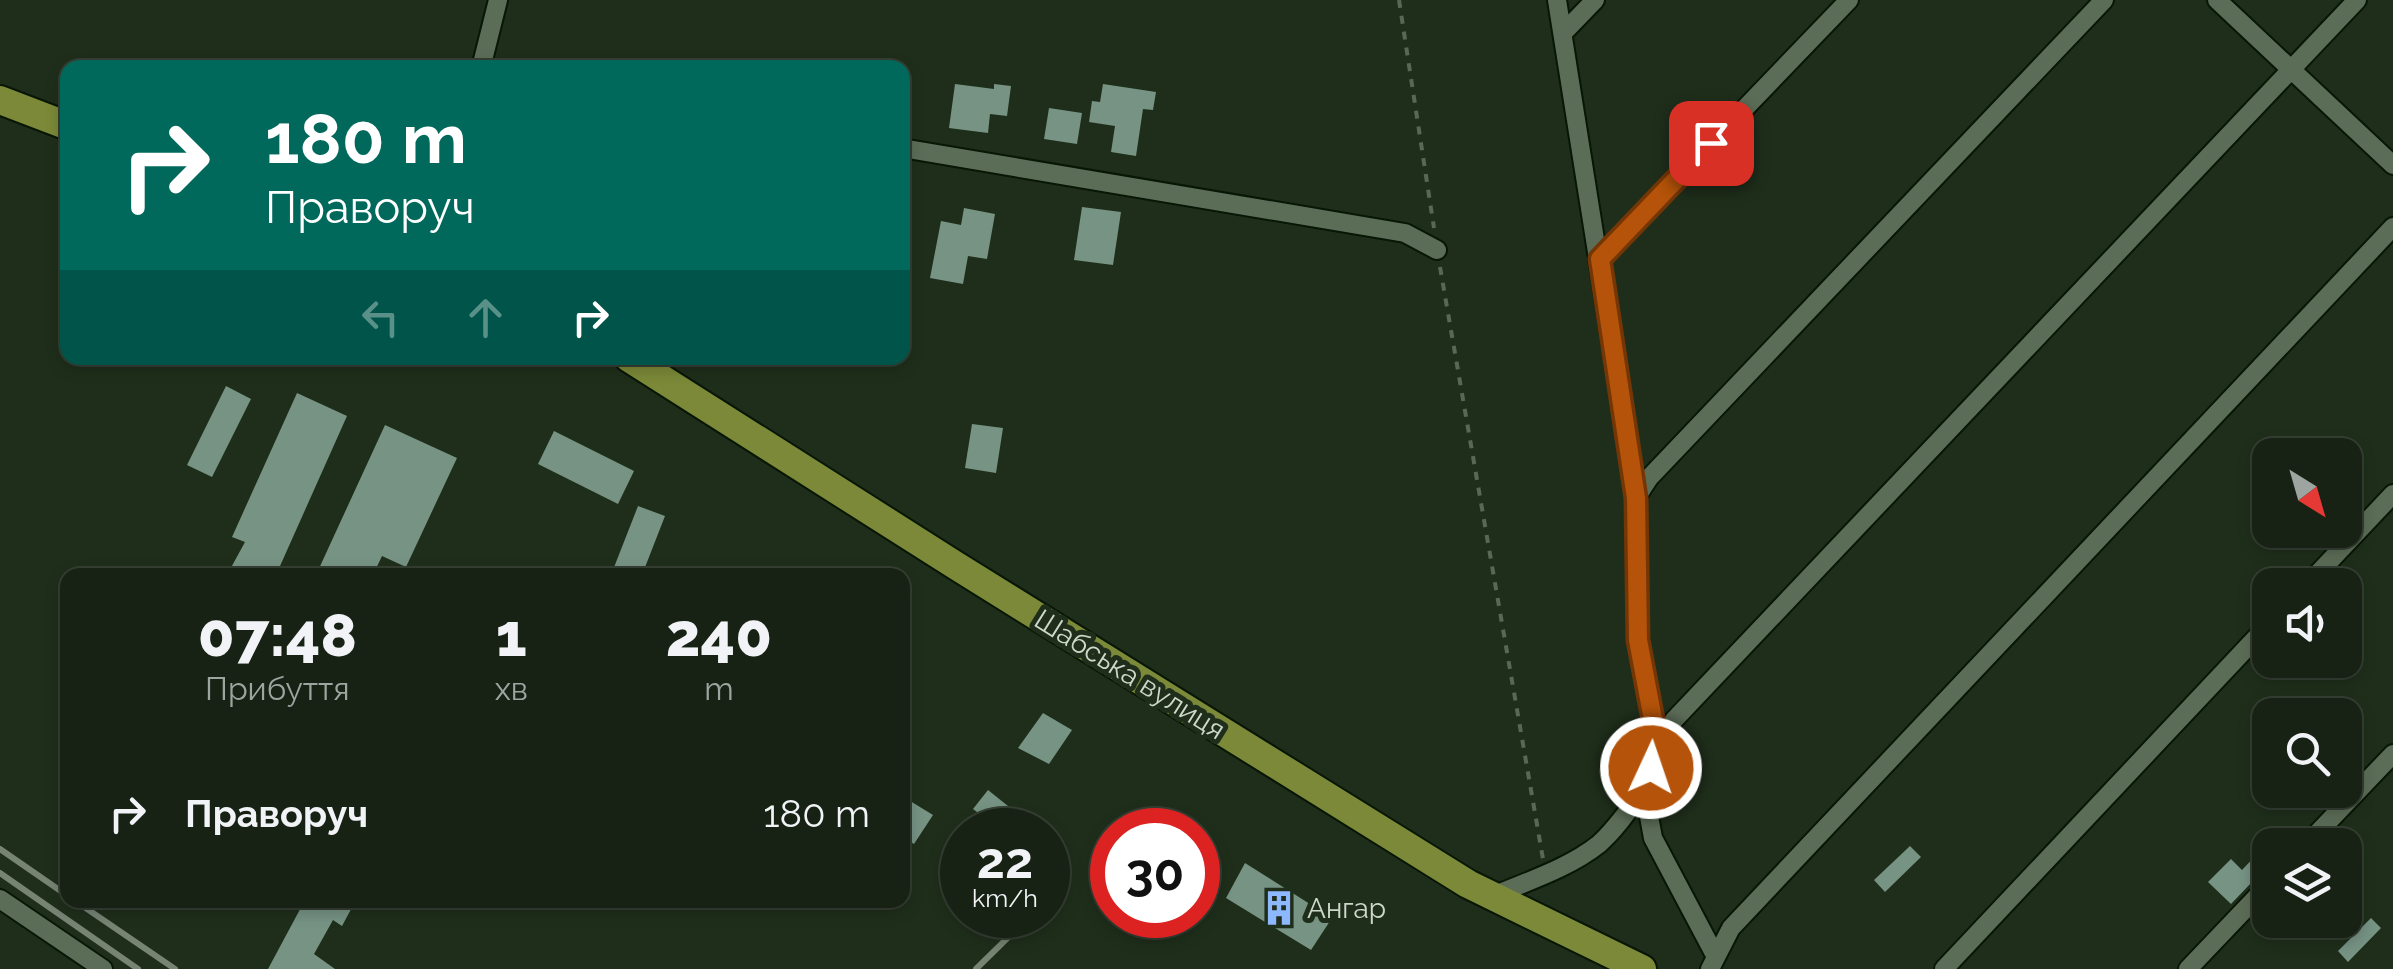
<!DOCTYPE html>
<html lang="uk">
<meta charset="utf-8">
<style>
:root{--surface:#172214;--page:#202a1d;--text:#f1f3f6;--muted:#9ea4a0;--line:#363f34}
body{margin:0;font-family:Raleway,sans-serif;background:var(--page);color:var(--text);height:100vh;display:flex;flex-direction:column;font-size:38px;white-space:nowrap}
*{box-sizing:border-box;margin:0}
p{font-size:32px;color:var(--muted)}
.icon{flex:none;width:55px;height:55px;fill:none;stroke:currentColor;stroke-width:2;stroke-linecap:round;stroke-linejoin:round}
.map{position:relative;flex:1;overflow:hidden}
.drawer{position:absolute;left:60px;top:568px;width:850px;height:340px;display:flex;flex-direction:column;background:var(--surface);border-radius:20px;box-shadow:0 5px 15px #0003,0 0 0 2px var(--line)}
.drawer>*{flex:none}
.guide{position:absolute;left:60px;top:60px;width:850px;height:305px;border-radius:20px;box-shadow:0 5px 15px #0003,0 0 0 2px var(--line);background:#00695c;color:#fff;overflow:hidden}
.needle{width:65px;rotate:143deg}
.buttons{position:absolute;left:2252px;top:438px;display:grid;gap:20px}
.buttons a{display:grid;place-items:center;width:110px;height:110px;border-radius:20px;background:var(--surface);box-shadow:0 5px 15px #0003,0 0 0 2px var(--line);font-size:50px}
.speed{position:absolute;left:940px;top:808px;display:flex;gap:20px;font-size:50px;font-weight:700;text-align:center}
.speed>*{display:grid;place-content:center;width:130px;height:130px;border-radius:50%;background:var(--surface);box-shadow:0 5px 15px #0003,0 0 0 2px var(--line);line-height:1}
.speed small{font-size:25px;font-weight:400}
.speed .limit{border:15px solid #d22;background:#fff;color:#111}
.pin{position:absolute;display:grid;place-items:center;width:85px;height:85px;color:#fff;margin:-42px;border-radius:20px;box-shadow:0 5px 15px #0006}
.me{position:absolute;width:110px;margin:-55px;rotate:3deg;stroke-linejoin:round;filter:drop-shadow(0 0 8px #0008)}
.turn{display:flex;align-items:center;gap:35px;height:210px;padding:0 40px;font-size:45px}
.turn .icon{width:130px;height:130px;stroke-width:2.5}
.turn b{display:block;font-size:70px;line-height:85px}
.lanes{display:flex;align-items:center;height:95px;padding:0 40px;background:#0003;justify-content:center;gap:50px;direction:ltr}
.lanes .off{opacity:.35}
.eta{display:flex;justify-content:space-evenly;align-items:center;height:170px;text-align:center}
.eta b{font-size:60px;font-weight:800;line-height:70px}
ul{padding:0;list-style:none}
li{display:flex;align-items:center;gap:30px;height:150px;padding:0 40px}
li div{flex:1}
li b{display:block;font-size:38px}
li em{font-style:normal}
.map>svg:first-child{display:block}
</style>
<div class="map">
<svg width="2393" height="969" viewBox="0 0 2393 969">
<rect width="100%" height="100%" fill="#1f2e1b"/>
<path fill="#769384" d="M955,84l39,5v-5l17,2 -4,30 -17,-2 -2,19 -39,-5z
M1103,84l53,8 -3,18 -10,-1 -7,47 -25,-4 4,-26 -26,-4 3,-21 8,1z
M1049,108l33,5 -5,31 -33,-5z
M1082,207l39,5 -8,53 -39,-5z
M964,208l31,6 -8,45 -19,-3 -5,28 -33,-6 11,-57 20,4z
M226,386l25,13 -39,78 -25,-12z
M297,393l50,23 -71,159h-49l18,-33 -13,-5z
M972,424l31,4 -7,45 -31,-5z
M385,425l72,33 -51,109 -24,-11 -9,19h-57z
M554,431l80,40 -16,33 -80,-40z
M638,506l27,10 -23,59h-31z
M1043,713l29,17 -23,34 -31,-16z
M988,790l20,16 -15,18 -20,-15z
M902,796l31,19 -19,29 -12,-7z
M1910,846l11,11 -36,35 -11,-12z
M2260,851l10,10v10l-17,10 -22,23 -23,-22 23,-23 11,11z
M1245,863l87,55 -21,32 -85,-52z
M305,900h51l-14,26 -9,-6 -19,34 21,15h-67z
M2371,918l10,10 -33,34 -10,-11z"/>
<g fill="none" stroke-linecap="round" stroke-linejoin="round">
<defs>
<path id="street" d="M1557,0l79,498 2,143 20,105 -14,43 9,49 63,119
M2217,0l176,165
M1564,32l31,-32
M481,68l17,-68
M902,148l503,85 32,17
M1600,259l249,-259
M1636,498l13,-20 455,-478
M2307,585l86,-91
M1658,746l16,-26 683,-720
M2306,845l87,-91
M1493,896c35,-15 76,-28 106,-52 18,-16 31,-36 45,-55
M0,899l103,70
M1710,969l21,-41 662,-701
M1944,969l326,-346
M2188,969l82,-86"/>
<path id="primary" d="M0,100l68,26
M629,358l326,207 513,319 174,85"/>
</defs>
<use href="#street" stroke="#081605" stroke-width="22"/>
<use href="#primary" stroke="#081605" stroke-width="32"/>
<path stroke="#5a6756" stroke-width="4" stroke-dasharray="8 8" stroke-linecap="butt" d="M1399,0l35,228
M1440,267l103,592"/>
<use href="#street" stroke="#5c6d57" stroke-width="18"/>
<use href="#primary" stroke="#7b8938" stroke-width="28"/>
<path stroke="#778474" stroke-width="6" d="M0,849l68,47
M0,873l138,96
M74,900l101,69
M976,969l55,-54"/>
</g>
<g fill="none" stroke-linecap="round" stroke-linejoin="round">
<defs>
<path id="route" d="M1651,768l7,-22 -20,-106 -2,-142 -36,-239 111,-116"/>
</defs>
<use href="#route" stroke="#753606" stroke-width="25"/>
<use href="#route" stroke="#b45309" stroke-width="18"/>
</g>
<defs>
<symbol id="building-bare" viewBox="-9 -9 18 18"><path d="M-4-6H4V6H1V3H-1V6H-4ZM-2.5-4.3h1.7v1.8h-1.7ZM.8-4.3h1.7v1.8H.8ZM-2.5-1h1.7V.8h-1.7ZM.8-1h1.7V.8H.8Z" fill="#8eb8fd" stroke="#1f2e1b" stroke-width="2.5" paint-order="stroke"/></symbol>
</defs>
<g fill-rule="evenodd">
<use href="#building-bare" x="1254" y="883" width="50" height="50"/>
</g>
<g text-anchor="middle" stroke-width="10" stroke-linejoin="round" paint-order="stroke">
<g font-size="28" fill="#cdd7ca" stroke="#1f2e1b">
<text transform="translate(1130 674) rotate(32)" y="10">Шабська вулиця</text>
</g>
<g font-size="28" fill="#cdd7ca" stroke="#1f2e1b" text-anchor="start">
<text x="1307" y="918">Ангар</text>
</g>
</g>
</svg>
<div class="buttons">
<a><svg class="needle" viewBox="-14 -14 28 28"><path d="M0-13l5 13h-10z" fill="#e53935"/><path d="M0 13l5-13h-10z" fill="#9ea4a0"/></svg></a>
<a><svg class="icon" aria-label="sound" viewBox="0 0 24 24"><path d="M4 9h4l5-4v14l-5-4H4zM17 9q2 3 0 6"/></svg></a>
<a><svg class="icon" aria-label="search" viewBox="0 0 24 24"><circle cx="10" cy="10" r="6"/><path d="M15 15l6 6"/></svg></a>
<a><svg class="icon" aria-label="layers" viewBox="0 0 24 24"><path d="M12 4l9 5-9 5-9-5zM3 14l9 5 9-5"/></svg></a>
</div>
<div class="speed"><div>22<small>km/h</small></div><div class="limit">30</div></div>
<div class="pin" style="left:1711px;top:143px;background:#d93025"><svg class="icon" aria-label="arrive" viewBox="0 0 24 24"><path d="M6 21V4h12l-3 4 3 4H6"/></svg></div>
<svg class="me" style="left:1651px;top:768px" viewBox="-20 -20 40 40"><circle r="17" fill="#b45309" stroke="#fff" stroke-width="3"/><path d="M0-11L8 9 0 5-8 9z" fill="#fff"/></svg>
<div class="guide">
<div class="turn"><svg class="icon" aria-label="right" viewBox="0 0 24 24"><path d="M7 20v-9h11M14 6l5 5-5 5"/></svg><div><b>180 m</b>Праворуч</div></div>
<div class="lanes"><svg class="icon off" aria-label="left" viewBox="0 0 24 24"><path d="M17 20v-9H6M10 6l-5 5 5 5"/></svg><svg class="icon off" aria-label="ahead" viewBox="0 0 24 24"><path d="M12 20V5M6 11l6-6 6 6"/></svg><svg class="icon" aria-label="right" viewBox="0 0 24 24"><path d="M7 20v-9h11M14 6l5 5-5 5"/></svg></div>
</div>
<section class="drawer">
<div class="eta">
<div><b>07:48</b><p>Прибуття</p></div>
<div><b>1</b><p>хв</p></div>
<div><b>240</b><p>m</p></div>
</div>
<ul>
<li><svg class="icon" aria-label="right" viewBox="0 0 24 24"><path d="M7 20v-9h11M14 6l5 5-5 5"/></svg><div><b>Праворуч</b></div><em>180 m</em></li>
</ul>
</section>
</div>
